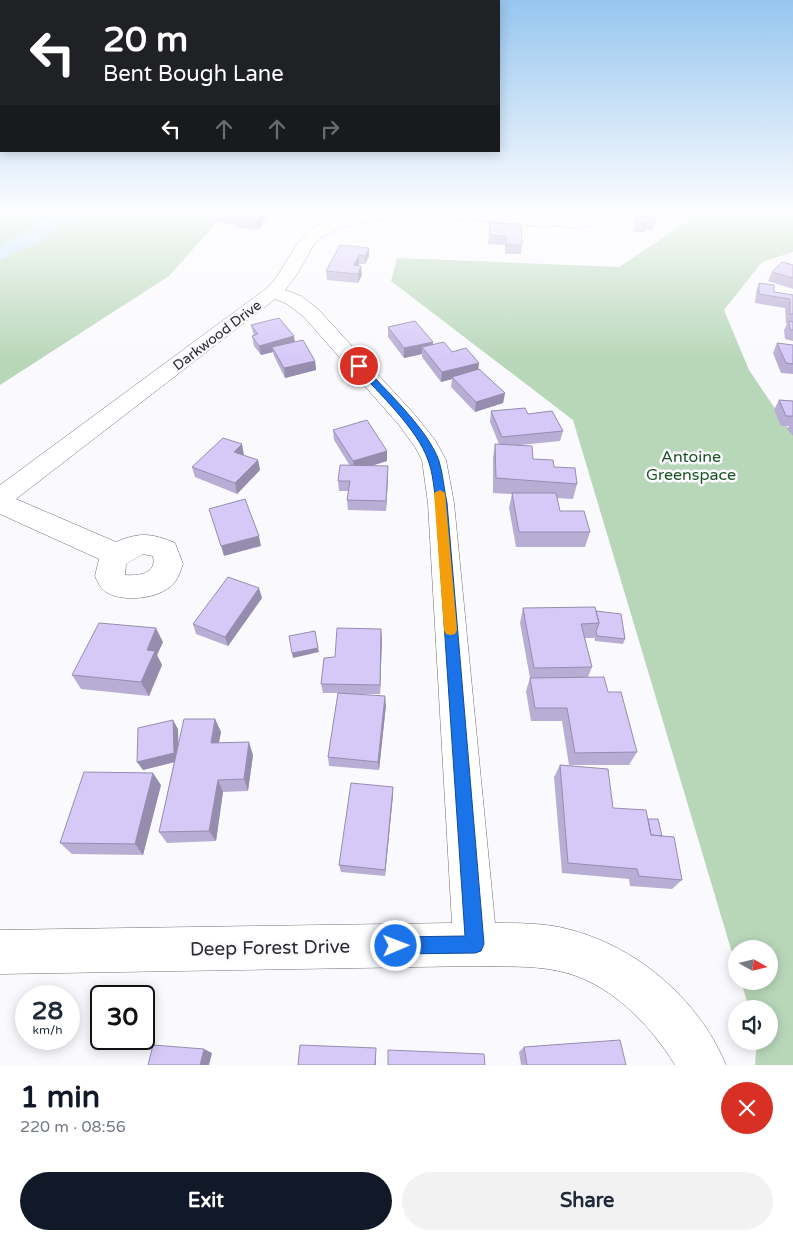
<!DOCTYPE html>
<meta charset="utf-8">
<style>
:root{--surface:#fff;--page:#f2f2f3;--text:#1f2937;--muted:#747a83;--accent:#111827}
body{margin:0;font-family:"Varela Round",sans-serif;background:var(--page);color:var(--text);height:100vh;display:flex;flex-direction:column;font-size:19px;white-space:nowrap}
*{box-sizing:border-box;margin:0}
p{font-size:16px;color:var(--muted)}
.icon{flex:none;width:28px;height:28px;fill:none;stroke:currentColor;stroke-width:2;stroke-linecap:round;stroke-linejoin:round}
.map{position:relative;height:1065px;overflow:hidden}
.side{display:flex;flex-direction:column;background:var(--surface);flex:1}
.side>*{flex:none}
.guide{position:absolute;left:0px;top:0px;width:500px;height:152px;box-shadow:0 2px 12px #0003;background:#202124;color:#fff;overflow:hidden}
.needle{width:32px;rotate:98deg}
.controls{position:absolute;left:728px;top:940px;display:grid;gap:10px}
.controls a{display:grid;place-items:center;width:50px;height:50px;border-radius:50%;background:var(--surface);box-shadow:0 2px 12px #0003;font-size:25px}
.speed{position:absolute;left:15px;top:985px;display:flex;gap:10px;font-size:25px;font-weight:700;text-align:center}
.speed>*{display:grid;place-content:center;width:65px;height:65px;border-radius:50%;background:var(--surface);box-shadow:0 2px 12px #0003;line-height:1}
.speed small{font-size:12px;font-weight:400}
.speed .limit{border:2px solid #111;border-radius:8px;background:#fff;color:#111}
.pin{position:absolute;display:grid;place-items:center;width:42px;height:42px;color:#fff;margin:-21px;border:2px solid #fff;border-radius:50%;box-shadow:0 1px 5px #0007}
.me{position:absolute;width:55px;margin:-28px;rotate:89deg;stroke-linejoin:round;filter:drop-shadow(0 0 4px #0008)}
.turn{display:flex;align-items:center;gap:18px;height:105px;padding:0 20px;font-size:22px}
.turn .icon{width:65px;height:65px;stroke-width:2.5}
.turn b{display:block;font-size:35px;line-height:42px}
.lanes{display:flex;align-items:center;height:48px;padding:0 20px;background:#0003;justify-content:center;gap:25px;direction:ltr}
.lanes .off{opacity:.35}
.round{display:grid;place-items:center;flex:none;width:52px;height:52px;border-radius:26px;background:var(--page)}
.headline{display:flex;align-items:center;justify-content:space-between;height:85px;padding:0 20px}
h1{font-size:30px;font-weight:700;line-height:38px;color:var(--accent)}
.button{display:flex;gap:10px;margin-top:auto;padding:10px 20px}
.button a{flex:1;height:58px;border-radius:30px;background:var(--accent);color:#fff;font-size:20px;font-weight:700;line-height:58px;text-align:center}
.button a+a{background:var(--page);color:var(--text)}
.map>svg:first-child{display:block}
</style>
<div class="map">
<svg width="793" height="1065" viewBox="0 0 793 1065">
<rect width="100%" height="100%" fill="#fafafe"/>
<path fill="#b8d7b9" d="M0,211h227l-58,65 -169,109z
M703,211h90v41l-31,10 -38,48 25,60 44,65v630h-38l2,-24h12v-32h-20l-8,-28h28v-32h-33v17l-163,-546 -182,-139 6,-23 222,9z"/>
<path fill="#bbe0f9" d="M55,211h30l-46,30 -39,19v-13z"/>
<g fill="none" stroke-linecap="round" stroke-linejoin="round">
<defs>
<path id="minor" d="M385,211h72l88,6h5l-1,-2 4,-4h18l-5,5 6,3 11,-1 -9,-7h19l6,5 -4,8c-17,8 -32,0 -50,3 -56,-5 -186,-24 -229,15 -4,4 -7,11 -10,17 -6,11 -13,22 -21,31l16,6 17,13 97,106 20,25 11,20 8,43 41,420c21,0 43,0 64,4 73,15 139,70 167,138h-51c-25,-41 -67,-84 -116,-94 -27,-6 -56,-4 -84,-5l-475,8v-44l452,-7 -24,-420 -6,-43 -7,-13 -16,-22 -95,-108 -17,-13 -12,-5 -259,200 100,43c24,-10 35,-9 59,1l8,21c-2,6 -4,12 -8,18 -13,17 -52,21 -69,10 -5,-3 -9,-11 -11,-16l4,-17 -99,-45v-29l267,-197c15,-15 22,-34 35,-50 18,-22 57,-24 83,-27zM143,554l10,2c4,18 -14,20 -28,19l1,-11z"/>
</defs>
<use href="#minor" stroke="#6f6f72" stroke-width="1"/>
<use href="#minor" fill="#fff" fill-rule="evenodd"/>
</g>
<path fill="#b8add5" d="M637,211h22l-7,19 -6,-1 -2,4 -11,-2 2,-9 3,-7h-2z
M269,213l-11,17 -21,-2 -1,-4 -18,-1 -2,-9z
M490,223l32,22 -1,9h-16v-9l-17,-1z
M369,248v8l-4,8h-6l-1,2 4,9 -4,8 -31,-3 -1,-9z
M793,265v24l-25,-8 4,-9z
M759,283l15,9 19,3v46l-8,-2 -1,-9 3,-6 -1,-1 -1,-15 -30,-5 1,-11z
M251,325l43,11 1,6 20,19 1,9 -31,8 -11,-22 -1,-4 -12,3 -7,-9 -2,-10h2z
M388,327l44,18 20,7 26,17 27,24 -2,10 -28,9 -24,-25 1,-8 -11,3 -19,-25v-3l-18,4 -16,-21z
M777,343l16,2v29l-12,-1 -8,-20z
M779,400l14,1v35l-6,-7 2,-3h-8l-7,-16z
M491,411l37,3 35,17 -3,10 -40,4 13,14 21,8 23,17 -4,15 -16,-1 3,13 30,21 -5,15h-69l-7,-39 3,-14 -19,-1v-35l2,-14h4l-9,-22z
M333,430l54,21v10l-16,5 17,10 -2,35 -38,-1 -1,-10 2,-9h-10l-1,-10 12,-15 -16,-26z
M242,444l1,11 15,5 2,10 -23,24 -42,-17 -3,-10z
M262,598l-34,48 -32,-12 -3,-10z
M523,608l73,3 29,28 -2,5 -28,-3 -1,-5v2h-9l7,29 -4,10 20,15 29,60 -8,13h-60l-7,-44h-31l-5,-30 4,-13 -10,-55z
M382,638l-2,56h-30l36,11 -7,65 -50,-4 -1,-9 10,-64h-15l-2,-9 14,-27z
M163,642l-6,13 5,10 -13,31 -68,-7 -9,-14z
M215,719l6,13 -2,11 34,12 -5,36 -25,1 -7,49 -49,2 -8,-11 15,-70 -31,8 35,-41v15z
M560,765l53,43 35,11 34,61 -10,9 -42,-3 -1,-7 -67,-6 -8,-96z
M161,785l-18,70 -71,-1 -12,-11z
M393,787v8l-8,81 -44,-4 -2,-7z
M524,1047l102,18h-105l-2,-13z"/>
<path fill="#968dae" d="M264,211h5v2l-11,17 -1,-9z
M658,211h1l-7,19 2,-9z
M369,248v8l-4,8v-8z
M359,255v9l-5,10v-9z
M361,266l1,9 -4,8v-9z
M294,336l1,10 -23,1 1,5 -12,3 -2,-9z
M433,342l-1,9 -10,-4v7l-18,4v-10z
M315,361l1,9 -31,8 -1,-10z
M479,363l-1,10 -26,4v2l-11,3 1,-10z
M505,393l-2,10 -28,9 1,-10z
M242,444l2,11 -7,7 -3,-10z
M387,451v10l-33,10 -1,-10z
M258,460l2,10 -23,24 -2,-11z
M388,466v10l-2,35v-10z
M259,536l2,10 -37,10 -3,-10z
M259,588l3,10 -34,48 -3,-9z
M156,628l7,14 -6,13 5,10 -13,31 -8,-14 6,-32z
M381,629l1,9 -2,56v-9z
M318,648l1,4 -26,6 -1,-5z
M385,696l1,9 -7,65 -1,-8z
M215,719l6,13 -5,24 -5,-13z
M173,720l5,9 1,32 -36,9 -6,-8z
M249,742l4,13 -5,36 -4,-12z
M153,773l8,12 -18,70 -8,-11z
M218,780l5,12 -7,49 -7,-10z
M393,787v8l-8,81v-6z
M376,1048v17h-1z
M204,1049l8,4 -3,12h-9z"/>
<path fill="#d6c9f8" stroke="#968dae" d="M219,211h45l-7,10 -21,-1 3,-4 -23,-2z
M646,211h12l-4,10h-6l-1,3 -12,-2 4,-9 6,1z
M490,223l31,1 1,21h-16v-9l-17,-1z
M340,245l29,3 -4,8 -6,-1 -5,10 7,1 -3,8 -32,-3z
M782,262l11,3v13l-21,-6z
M759,283l15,2v7l19,3v19h-3v-15l-31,-5z
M279,318l15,18 -35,10 -7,-10 6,-2 -7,-9z
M415,321l18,21 -29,6 -16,-21z
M789,321l4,1v8h-3z
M303,340l12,21 -31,7 -12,-21z
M444,342l8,10 14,-4 13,15 -37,9 -20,-25z
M777,343l16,2v19l-7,-1z
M479,369l26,24 -29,9 -24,-25z
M779,400l14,1v15h-7z
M525,408l3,6 24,-3 11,20 -61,6 -11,-26z
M367,420l20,31 -34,10 -20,-31z
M223,438l19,6 -8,8 24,8 -23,23 -43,-16z
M495,444l37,2 1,13 20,1 1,7 21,1 2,16 -81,-6z
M340,465l48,1 -2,35 -39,-1 3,-19h-12z
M512,493h44l4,18h24l6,21h-71z
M245,499l14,37 -38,10 -12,-37z
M228,577l31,11 -34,49 -32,-13z
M595,607l4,16 -18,1 11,43 -58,1 -11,-60z
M596,611l25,3 4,25 -28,-3 -1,-5 3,-8z
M99,623l57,5 -9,22 8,1 -14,31 -69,-7z
M337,628l44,1 -1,56 -59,-1 3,-26 11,-1z
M315,631l3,17 -26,5 -3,-17z
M604,677l4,15h13l16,60 -62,1 -8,-45h-32l-5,-30z
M338,693l47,3 -7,66 -50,-5z
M184,719h31l-4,24 38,-1 -5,37 -26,1 -9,51 -50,1z
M173,720l1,33 -37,9 1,-34z
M560,765l48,4 5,39 33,2 5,25 23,2 8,43 -43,-4 -2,-7 -69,-6z
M84,772l69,1 -18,71 -75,-1z
M351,783l42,4 -8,83 -46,-5z
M648,819h10l4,17 -11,-1z
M620,1040l6,25h-99l-3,-18z
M153,1045l51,4 -4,16h-52z
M300,1045l76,3 -1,17h-77z
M388,1050l96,4 1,11h-97z"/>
<linearGradient id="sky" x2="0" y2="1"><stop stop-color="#96c6ef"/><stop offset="0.59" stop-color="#fdfdff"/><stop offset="1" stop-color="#fdfdff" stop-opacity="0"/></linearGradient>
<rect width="793" height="360" fill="url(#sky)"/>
<path fill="#1a73e8" stroke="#114b97" d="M356,364h6c23,26 66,65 77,97 4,13 5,28 8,42l37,441 -3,7 -6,2 -79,1 -7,-2 -2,-6 2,-7 7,-2 69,-1 -29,-433c-2,-14 -3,-30 -8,-43 -10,-30 -50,-68 -72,-92z"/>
<path fill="#f59e0b" d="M440,490l5,3 12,137 -2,4 -4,1 -5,-1 -2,-4 -10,-137z"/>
<g text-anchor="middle" stroke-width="5" stroke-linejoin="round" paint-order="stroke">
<g font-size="14" fill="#2b2b2d" stroke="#fafafe">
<text transform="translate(217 335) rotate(-37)" y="5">Darkwood Drive</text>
</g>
<g font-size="16" fill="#1e5425" stroke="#fafafe">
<text x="691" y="462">Antoine<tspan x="691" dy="18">Greenspace</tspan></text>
</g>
<g font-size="19" fill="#2b2b2d" stroke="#fafafe">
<text transform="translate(270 947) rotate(-1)" y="7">Deep Forest Drive</text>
</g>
</g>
</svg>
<div class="controls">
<a><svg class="needle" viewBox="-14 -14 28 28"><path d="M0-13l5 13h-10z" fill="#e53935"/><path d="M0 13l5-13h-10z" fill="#747a83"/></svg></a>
<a><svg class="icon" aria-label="sound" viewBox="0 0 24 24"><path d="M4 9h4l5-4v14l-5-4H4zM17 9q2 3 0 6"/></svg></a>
</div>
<div class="speed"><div>28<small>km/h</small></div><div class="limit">30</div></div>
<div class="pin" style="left:359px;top:366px;background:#d93025"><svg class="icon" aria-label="arrive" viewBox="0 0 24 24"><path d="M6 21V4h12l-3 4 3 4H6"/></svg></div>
<svg class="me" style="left:396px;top:946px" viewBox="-20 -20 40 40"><circle r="17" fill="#1a73e8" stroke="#fff" stroke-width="3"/><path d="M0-11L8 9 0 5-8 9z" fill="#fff"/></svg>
<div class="guide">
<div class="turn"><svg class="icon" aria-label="left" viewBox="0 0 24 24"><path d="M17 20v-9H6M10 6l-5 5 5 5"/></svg><div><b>20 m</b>Bent Bough Lane</div></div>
<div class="lanes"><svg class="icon" aria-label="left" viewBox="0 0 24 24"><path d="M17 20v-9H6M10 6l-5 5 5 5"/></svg><svg class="icon off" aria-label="ahead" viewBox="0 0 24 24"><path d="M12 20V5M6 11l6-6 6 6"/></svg><svg class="icon off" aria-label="ahead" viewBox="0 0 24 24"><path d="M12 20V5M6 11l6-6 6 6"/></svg><svg class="icon off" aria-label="right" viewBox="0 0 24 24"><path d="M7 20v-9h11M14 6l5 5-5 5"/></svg></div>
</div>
</div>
<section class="side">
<div class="headline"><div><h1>1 min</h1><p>220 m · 08:56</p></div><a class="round" style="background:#d93025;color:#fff"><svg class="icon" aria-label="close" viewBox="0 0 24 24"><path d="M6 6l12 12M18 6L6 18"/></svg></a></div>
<div class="button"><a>Exit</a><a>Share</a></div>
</section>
